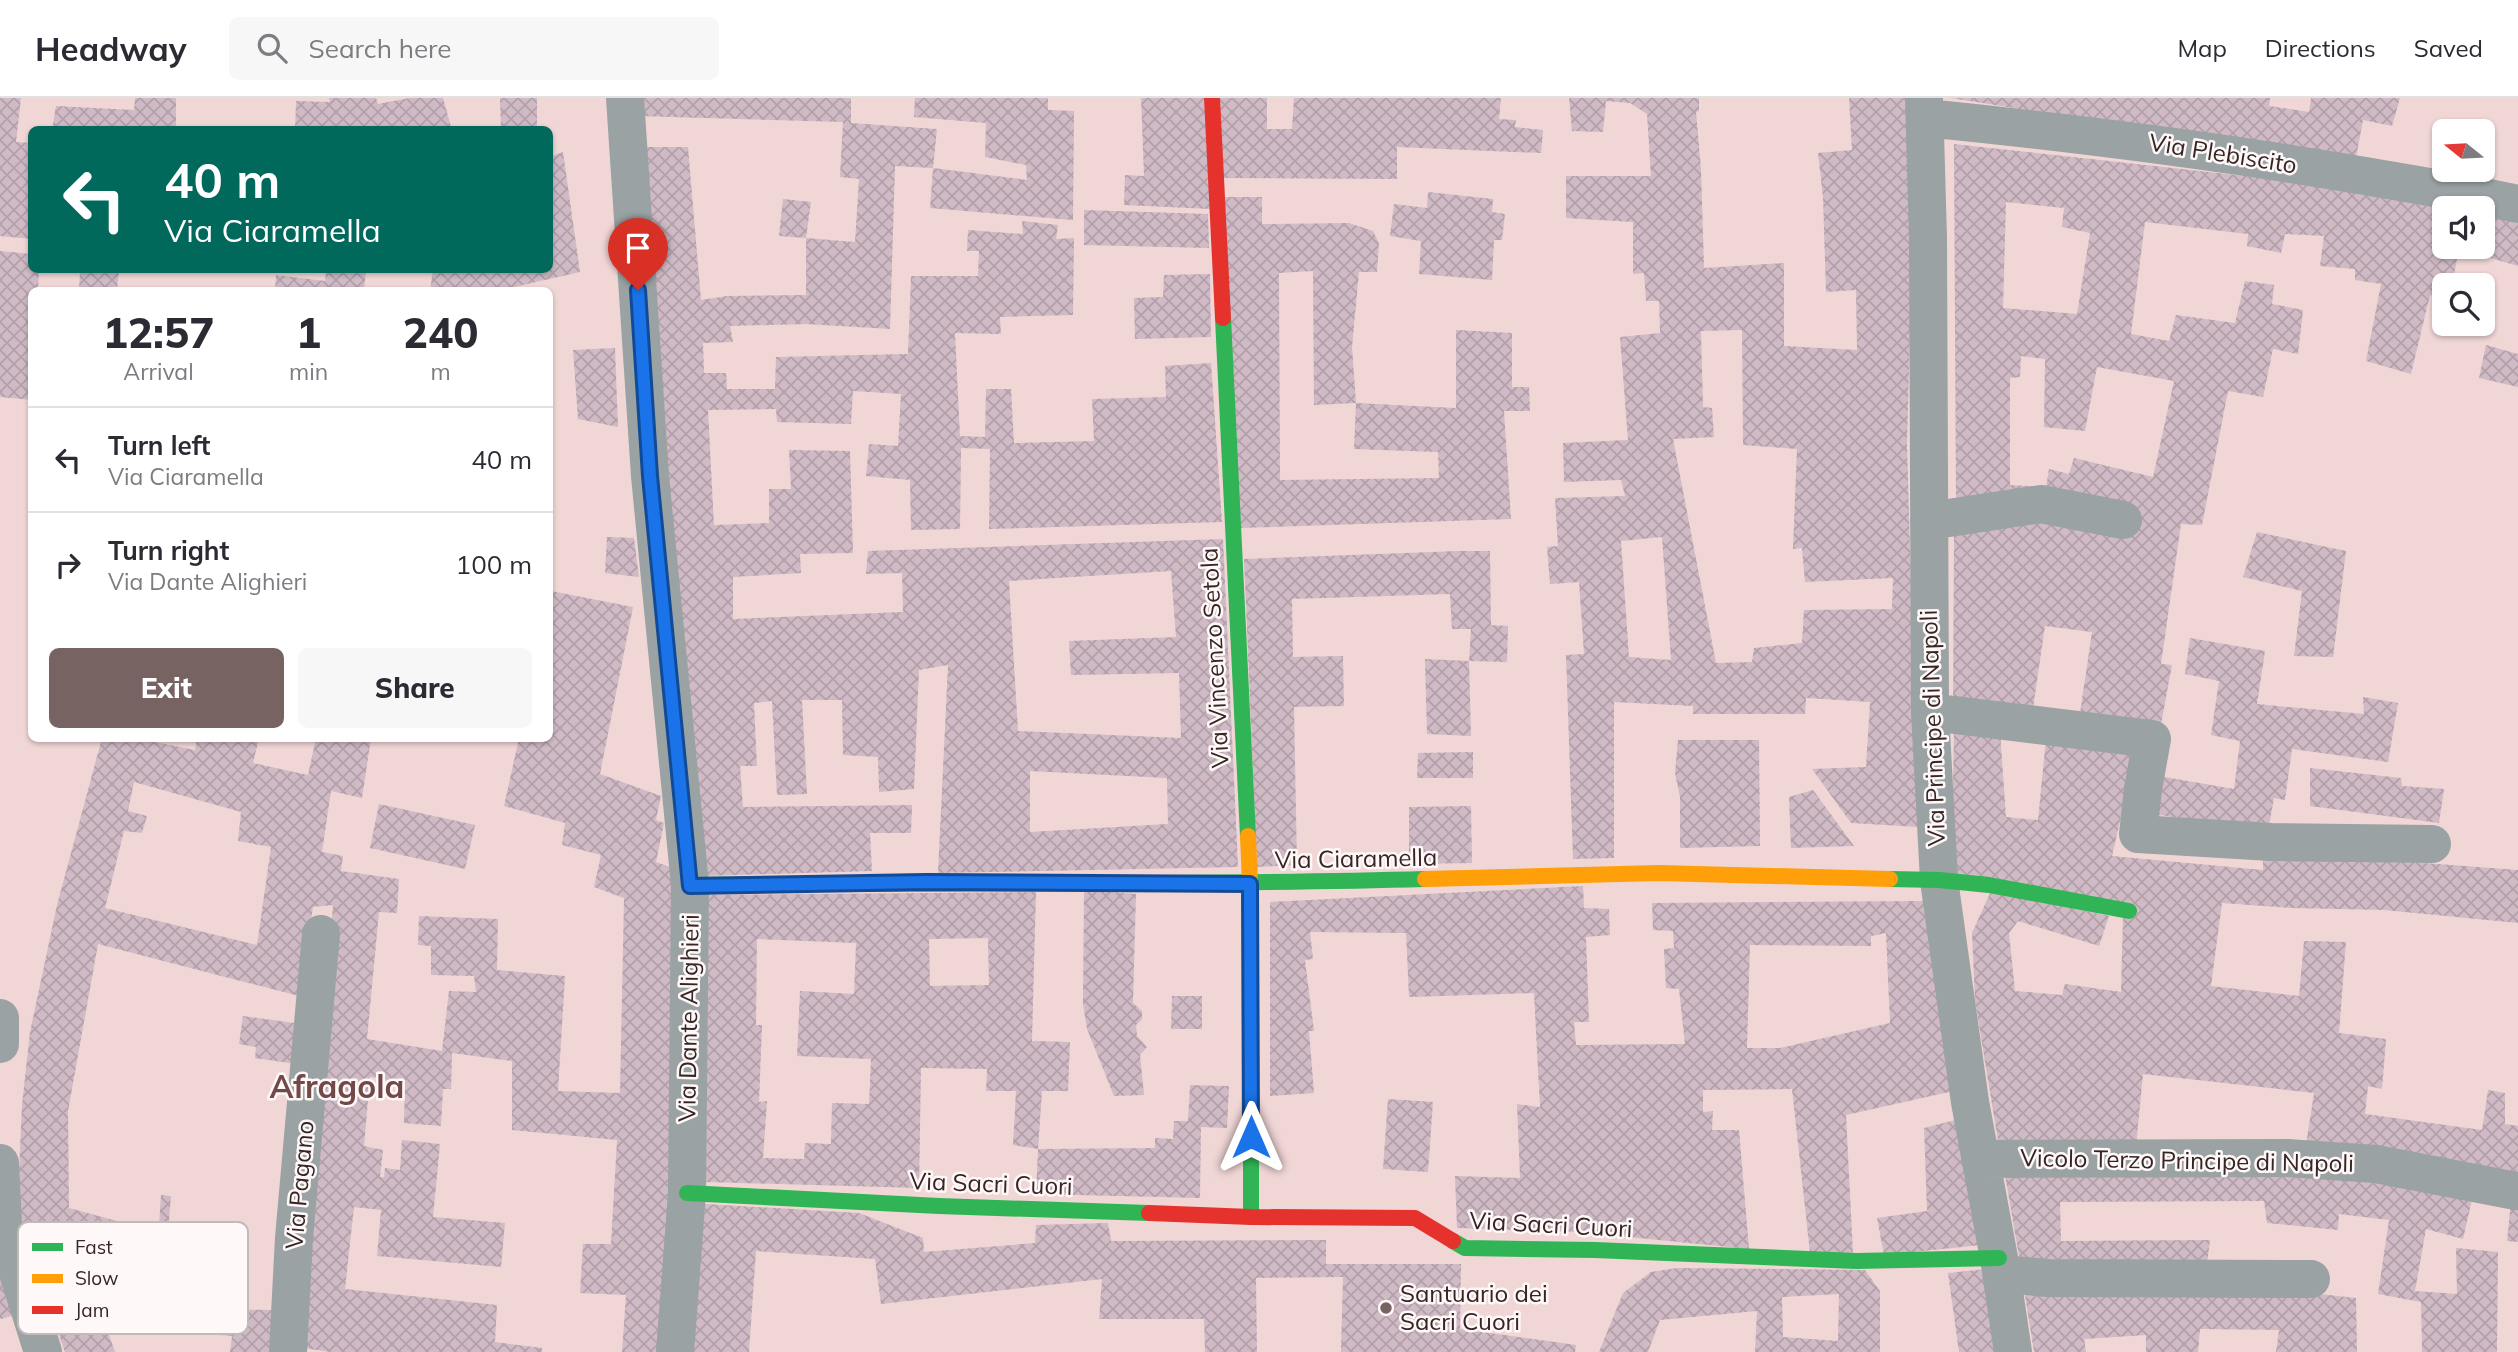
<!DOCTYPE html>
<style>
:root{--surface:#fff;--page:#f7f7f7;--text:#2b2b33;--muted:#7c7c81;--line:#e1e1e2;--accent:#786363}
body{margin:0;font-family:Mulish,sans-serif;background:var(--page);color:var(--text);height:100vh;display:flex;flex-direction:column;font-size:26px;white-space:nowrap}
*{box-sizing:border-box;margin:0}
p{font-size:23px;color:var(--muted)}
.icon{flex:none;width:38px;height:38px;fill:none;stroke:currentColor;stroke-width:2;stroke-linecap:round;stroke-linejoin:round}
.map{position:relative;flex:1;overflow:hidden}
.sheet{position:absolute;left:28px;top:189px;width:525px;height:455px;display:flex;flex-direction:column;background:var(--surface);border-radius:10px;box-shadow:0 2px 5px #0004}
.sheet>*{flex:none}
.guide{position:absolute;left:28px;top:28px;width:525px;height:147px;border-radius:10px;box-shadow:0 2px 5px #0004;background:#00695c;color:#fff;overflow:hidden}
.needle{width:46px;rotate:288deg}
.buttons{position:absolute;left:2432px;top:21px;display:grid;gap:14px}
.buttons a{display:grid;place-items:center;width:63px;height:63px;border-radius:10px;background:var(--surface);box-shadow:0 2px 5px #0004;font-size:35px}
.pin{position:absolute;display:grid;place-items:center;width:60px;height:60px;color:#fff;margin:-72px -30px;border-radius:50% 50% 50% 0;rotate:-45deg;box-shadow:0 0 7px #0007}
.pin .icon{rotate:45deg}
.me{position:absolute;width:77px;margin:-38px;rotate:0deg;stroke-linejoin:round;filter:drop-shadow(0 0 5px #0008)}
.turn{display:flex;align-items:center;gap:24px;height:147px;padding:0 21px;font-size:32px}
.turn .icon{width:91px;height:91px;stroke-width:2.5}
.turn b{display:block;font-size:49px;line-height:60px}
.eta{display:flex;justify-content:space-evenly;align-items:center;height:119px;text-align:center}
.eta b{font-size:42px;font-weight:800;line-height:49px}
.primary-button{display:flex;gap:14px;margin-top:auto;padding:14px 21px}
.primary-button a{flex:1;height:80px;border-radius:10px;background:var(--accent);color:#fff;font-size:28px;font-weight:800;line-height:80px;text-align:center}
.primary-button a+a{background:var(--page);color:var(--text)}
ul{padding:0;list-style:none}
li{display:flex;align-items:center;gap:21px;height:105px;padding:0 21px;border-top:2px solid var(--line)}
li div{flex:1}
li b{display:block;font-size:26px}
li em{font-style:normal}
header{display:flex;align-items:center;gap:42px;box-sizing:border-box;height:98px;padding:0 35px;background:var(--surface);border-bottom:2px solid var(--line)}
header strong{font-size:33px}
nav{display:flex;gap:38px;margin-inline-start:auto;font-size:24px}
.search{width:490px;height:63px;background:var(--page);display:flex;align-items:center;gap:18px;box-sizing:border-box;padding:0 24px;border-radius:10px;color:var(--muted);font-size:26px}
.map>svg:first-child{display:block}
</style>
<header>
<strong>Headway</strong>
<div class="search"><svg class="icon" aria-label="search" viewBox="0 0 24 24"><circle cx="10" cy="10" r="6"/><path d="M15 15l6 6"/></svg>Search here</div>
<nav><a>Map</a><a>Directions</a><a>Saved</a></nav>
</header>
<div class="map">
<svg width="2518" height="1254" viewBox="0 0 2518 1254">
<defs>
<pattern id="building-cross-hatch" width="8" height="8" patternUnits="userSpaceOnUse" patternTransform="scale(1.75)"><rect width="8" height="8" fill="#cfbac5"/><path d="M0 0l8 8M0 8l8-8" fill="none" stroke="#b2a0a9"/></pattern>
</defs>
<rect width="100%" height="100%" fill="#f1d6d6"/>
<path fill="url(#building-cross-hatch)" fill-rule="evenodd" d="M0,0h21l-5,44 16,1v96l-32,-3z
M135,0h41v32h-124l4,-24 78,4z
M329,0h47l2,6 31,-6h34l9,32h-157l1,-29 34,1z
M500,0h37v32h-36z
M636,0h215v25l86,6 -4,39 -38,-2 -5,163 -84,-5 -76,2 3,16 -30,1 1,30h22l1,16h48l1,-32 132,-3 3,-78h67l1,-25h-12l1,-21 55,4 -1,-13 36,4 -2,14 18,-1 -1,77 -73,2 1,17 -46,-1 5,103 25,1 1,-48h25l3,54 80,-2 -2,-42 74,-2 -1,-31 46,-3 11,159 -233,7 1,-80 -29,-1 -1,81 -49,1 -1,-50 -44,-4 3,-32 29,2 3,-52 -48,-3 -2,33 -74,-2 -1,-13 -68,1 6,115 55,-2v-34h22l-2,-39 61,1 3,102 -53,1 1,19 -68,4v42l170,-7 -1,-39 -36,1 2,-23 355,-12 15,328 -300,6 10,-208 -29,5 -5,119 -35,3 -1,-35 -35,-2 -1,-55h-40l5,94 -30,1 -5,-94 -18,2 3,63h-17l3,41 169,-2 -1,28h-41l2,38 -171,5 -61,-729h48l13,153 26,-4 79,-1v-57l-27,-2 4,-37 28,3 -5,36 49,4 4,-63 -19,-2 3,-55 -206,-6zM1171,473l5,66 -107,4 2,34 108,-2 2,65 -163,-7 -9,-150zM1030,673l137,7 1,46 -138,8z
M915,0h133v12l26,1 -1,109 -143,-12 3,-40 94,12 -1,-15 -41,-8 1,-34 -72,-6z
M1141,0h64l5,111 -86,-4 1,-30 19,1z
M1219,0h48v31h25l2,-31h207l-2,21 17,1 -1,7 28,3 -2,23 -144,-6v32l-174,-1z
M1569,0h130v13l-3,1 5,57 3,99 80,-5v83l73,4 -1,-60 -30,2 -3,-95 -5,-44 34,-3 -3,-52h56l9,80 -7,267 11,382 -67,-4 -39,-54 54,-2 4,-65 -64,-4 -1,16h-112v-8l-79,-4v156l-41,1 -7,-204 18,-1 -5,-72 -29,2 -3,-37 11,-1 -3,-48 70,-2 -4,-16 -57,2 -1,-39 65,-3 -8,-103 40,-4 -1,-32h-13l-2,-28 -11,1v-52l-67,-4v-42h85l-4,-62 -17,-11 -24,-2 -3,31 -31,-1zM1742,232l1,115 54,4 -4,100 9,-1 3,34 88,-4 -1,31 -88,1 -2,33 -48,5 -2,14 -36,1 -43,-224 41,-2 -2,-29 -9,-1 -2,-76zM1662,439l9,123 -42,-3 -8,-116z
M1951,0h319l-1,8 40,6 2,-14h89l-8,28 -29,-6 -8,43z
M1954,46l444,49 47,15v39h38v-33l35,9v43l-59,-17 -7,36h-7v14l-15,-4 -19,79 -45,-13 15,-77 -26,-4v-11l-35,-3 4,-30 -39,-2 -4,19 -34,-7 1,-12 -103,-12 -14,112 38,7 7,-26 59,8 10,-42 29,4 -2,19 31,6 -5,44 -25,-5 -10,48 -35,-6 -26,134 -21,-1 -20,140 11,1 -13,70 -80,-15 13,-88 -47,-6 -13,89 -79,-10 1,-175 93,-17 87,23 4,-22 -182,-9zM2006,104l58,6 -2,19 28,6 -13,81 -74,-6zM2021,258l24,3 -1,68 41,4 12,-64 77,14 -21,96 -79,-19 -5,16 -20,-5 -3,18 -36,-2v-107l10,-1z
M563,54l17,120 -79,18h-71l3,-20h117v-113z
M1428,94l65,7 -1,13 13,2 -3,26h-8l-2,40 -73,-6 2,-33 -31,-5 4,-32 33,4z
M1224,99h38v27l87,-1 24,8 6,12 -2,29h-18l-7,75 4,56 -42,2 -1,-134 -34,2 1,207 159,-2 -1,-26 -84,-3 2,-46 100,5v-78l56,3v54h17l1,24h-26l7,108 -273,9z
M1084,112l124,4 1,34 -125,-3z
M0,153l32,3v16h7l-1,20h-6v110l-32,-3z
M80,172h39l-2,20h-38z
M326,172h40l-2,20h-89l1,-15 49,6z
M1210,176l1,63 -76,2 -1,-41 29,-1 1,-22z
M2486,247l32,9v33l-39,-9z
M615,250l3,79 -40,-8 -5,-69z
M2257,434l89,19 -13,106 -39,-1 8,-65 -59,-14z
M607,439l27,1 5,39 -34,-4z
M1459,453h31l1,74 17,1 -1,36 -38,-1 2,-32h-19l-2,-35 -158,5 1,58 50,-1 1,50 -50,1 3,158 -40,2 -13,-308z
M551,493l82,16 -33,167 61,22 -5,24 8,3 -8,39 20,7 -8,483h-46l4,-57 -46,-2 3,-49h28l6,-104 -105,-10v-69l-60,-8 -1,36h-8l-2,37 -37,-3 1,-40 -35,-6 -6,69 19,4 -3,27h4l1,-9 15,2 2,-30 38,4 -7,73 72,6 -4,44 -124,-11 4,-46 -27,-3 -9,82 152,16 -2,37 47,6v4h-212l-33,-5 36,-442 -20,2 -14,89 -201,-52 -30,167 1,97 59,16 -2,25 -42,-4v19l31,88h-50l-48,-136 5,-111 8,-73 27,-127 45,-167h32l61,12 2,-12h62l-6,25 55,12 8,-37h55l-9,60 -31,-7 -9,61 21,4 -2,15 58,8 -2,34 -18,-1 -12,127 75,12 7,-60 27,1 -2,-16 -43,-1v-29l-13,-1 1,-29 79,3 -1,51 68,6 -7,115 62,2 4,-195 -30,-11 7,-32 -39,-10 3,-22 -61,-17 15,-68h31zM134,684l107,30 -3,29 33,6 -14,98 -152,-37 19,-77 18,2 5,-17 -19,-5z
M2190,540l75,13 -8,53 107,10 -1,-17 35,6 -10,59 -96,-13 -7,51 -11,-2 -7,39 -30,-10 -84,-13 6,-38 75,13 6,-48 -29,-6 8,-54 -34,-7z
M1425,561l44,2 2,75 -44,-2z
M1954,632l46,1 6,86 32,3 8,-81 91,9 -25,108 151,14v-19l255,19v53l-134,-13 -93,-2 -69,-5 -11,83 88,10 5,-55 42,1 -7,91 47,6 -4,50 -14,-3 -3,28 117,16 6,-40 17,3v31l13,2v57l-213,-32 9,-58 -171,-19 -7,72 -138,-5 -23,-140 -3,-68 19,-42 118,25 -10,30 -81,-25 -9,12 6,58 47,4 3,-11 56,8 2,-75 -166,-41 -5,-43z
M1678,642h81l1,106 -80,2v-51l-5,-24z
M1473,654v26h-56l1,-25z
M2310,670l91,10 1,8 42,3 -5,34 -129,-17z
M1813,692l41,56 -63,2 -2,-51z
M379,706l96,21 -10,44 -95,-21z
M1471,708l1,57 -63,1v-57z
M1583,788l1,22 25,1 1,26 -24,2 3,85h-15l2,23 109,-1 -6,-55 -13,-1 -2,-39 10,-1 -1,-17 -20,-1 -1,-27 275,-2 31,189 -112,25 7,139 -43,-1 -18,-164 -89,1v22l10,-1 -1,19h27l10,119 -171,-17 -121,-4 -2,-52 65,2 -3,-74 23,3 -6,-114 -125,4 -3,-64 -96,-1 3,27 -8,1 9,71h-5l5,62 -44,3v-194zM1886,835l4,90 -110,25h-33l3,-103 121,1v-10z
M1084,792l52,4 -3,109 9,8v8l-6,6 1,11 10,11 -7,8 4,40 -30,1 -27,-67 -4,-25z
M1036,794l-4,149 38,1 -2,49h-26l-4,58 -25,-4 3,-54h-30l1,-22 -66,-1 -2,120 -214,-6 -3,-287zM988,840l1,47 -59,1 -1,-47zM757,841l99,4 -2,51 -54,-3 -3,65 74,3 -2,45 -37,-1 -1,41 -26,-1 -1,16 -41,-1 4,-57 -8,1 3,-77h-6z
M1172,898h30v33h-31z
M243,918l66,9 -6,40 -48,-7 1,-11 -17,-3z
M1190,987l39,1 -2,42 -26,-1 -1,71 -164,-4 2,-45 117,-1v-10l18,1 1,-18h14z
M1388,1001l45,3 -5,70 -45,-3z
M1959,1021l22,126 -97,10 -7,-37 50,-7 -3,-83z
M2284,1069l189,28 -10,44 -37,-10 -11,62 42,3 -1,-46 42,4 -1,100h-75l-1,-50 -43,-8 11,-74 -50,-6 -1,16 -71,-7 -3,-22 -204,1 1,39 149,-1 -4,32 -185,-4 -16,-93z
M161,1097l10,1 -3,36 26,2 -3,27 -55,-3 3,-34 20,1z
M2511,1103l7,2v39l-11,-1z
M705,1106l154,9 64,25 1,14 111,-9 1,-18 72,-2 3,18 215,-1v24h135l-1,65 116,16 -1,7h-234l2,-75 -87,1 1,74h-52l-1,-33h-105l3,-40 -221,25 -6,-45 -119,-8 -7,101h-58z
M0,1168l19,48 -18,5 -1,-1z
M1677,1170l188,2 15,21v61h-125l2,-41 -97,9 -12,32h-49l24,-59 28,-21zM1839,1196l-1,47 -55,-4 -1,-40z
M1986,1171l10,83h-37l-11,-79z
M2024,1191h252l80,9 1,54h-81l3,-22 -79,-1 -2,23h-52v-17l-62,4 2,13h-52z
M206,1211l73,1 -3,42h-46l2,-16 -26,-2z"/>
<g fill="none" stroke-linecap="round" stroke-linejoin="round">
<path stroke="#9aa2a3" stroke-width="38" d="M625,0l25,378 40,409 -3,308 -12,159
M1924,0l4,140 2,474 9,168 31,222 29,156 14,94
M1926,20c139,14 277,31 415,54 59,10 118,19 177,32
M1929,423l112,-17 82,16
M1930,614l222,27 -9,50 -5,45 133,8 161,2
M0,920v26
M1982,1061l305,-1 89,6 140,27
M0,1065l3,62 40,127
M2002,1176l46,4 263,1
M288,1254l6,-114 27,-304"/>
<path stroke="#30b455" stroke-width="16" d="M1223,220l25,518
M1890,781l49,1 50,5 140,26
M690,787c245,-3 490,1 735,-6
M1251,1006v113
M687,1095l252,13 210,7
M1453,1143l12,7 130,2 261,11 143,-3"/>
<path stroke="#ff9f0a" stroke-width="16" d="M1248,738l2,48 1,220
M1425,781l234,-6 231,6"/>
<path stroke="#e5322d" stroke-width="16" d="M1212,0l11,220
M1149,1115l102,4 164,1 38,23"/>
</g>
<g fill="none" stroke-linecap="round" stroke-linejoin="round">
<defs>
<path id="route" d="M638,192l12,186 40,410 237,-4 323,2 1,253"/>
</defs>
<use href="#route" stroke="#114b97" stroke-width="18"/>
<use href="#route" stroke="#1a73e8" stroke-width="12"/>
</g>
<circle fill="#786363" stroke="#fef9f8" stroke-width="2.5" cx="1386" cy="1210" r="7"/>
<g text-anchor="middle" stroke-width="5" stroke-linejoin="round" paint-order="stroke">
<g font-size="24" fill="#372525" stroke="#fef9f8">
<text transform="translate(2223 56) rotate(9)" y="8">Via Plebiscito</text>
<text transform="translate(1215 560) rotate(-93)" y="8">Via Vincenzo Setola</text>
<text transform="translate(1933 630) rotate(-92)" y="8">Via Principe di Napoli</text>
<text transform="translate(1356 761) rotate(-1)" y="8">Via Ciaramella</text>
<text transform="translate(689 920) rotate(-89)" y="8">Via Dante Alighieri</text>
<text transform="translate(2187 1063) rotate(1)" y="8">Vicolo Terzo Principe di Napoli</text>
<text transform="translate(991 1086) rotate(2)" y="8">Via Sacri Cuori</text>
<text transform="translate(300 1087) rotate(-85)" y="8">Via Pagano</text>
<text transform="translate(1551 1127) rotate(3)" y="8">Via Sacri Cuori</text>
</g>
<g font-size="24" fill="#372525" stroke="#fef9f8" text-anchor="start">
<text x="1400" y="1204">Santuario dei<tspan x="1400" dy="28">Sacri Cuori</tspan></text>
</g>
<g font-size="32" font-weight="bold" fill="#724848" stroke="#fef9f8">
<text x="337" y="1000">Afragola</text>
</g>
</g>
<rect x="18" y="1124" width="230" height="112" rx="10" fill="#fef9f8" stroke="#c2b9b9" stroke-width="2"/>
<rect x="32" y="1145" width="31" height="8" fill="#30b455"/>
<rect x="32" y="1176" width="31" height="9" fill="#ff9f0a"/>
<rect x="32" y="1208" width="31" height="8" fill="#e5322d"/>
<g font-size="19" fill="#372525">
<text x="75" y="1156">Fast</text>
<text x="75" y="1187">Slow</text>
<text x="75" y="1219">Jam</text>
</g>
</svg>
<div class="buttons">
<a><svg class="needle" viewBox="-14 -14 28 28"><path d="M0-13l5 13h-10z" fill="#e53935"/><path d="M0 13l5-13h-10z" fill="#7c7c81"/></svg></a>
<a><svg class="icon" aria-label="sound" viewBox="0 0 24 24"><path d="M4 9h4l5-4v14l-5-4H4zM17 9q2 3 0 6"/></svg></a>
<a><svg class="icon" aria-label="search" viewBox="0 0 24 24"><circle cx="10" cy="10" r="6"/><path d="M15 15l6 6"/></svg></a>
</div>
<div class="pin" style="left:638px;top:192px;background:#d93025"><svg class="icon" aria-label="arrive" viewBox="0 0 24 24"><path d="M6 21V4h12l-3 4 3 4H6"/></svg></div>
<svg class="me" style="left:1251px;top:1039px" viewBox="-20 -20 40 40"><path d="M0-17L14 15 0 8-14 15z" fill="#1a73e8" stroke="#fff" stroke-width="4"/></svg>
<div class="guide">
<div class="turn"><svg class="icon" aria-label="left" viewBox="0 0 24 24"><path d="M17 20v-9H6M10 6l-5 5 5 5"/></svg><div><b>40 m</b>Via Ciaramella</div></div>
</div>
<section class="sheet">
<div class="eta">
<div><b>12:57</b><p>Arrival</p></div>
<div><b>1</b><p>min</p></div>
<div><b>240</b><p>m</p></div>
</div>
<ul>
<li><svg class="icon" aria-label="left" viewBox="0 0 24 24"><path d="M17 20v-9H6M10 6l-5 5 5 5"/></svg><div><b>Turn left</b><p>Via Ciaramella</p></div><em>40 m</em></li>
<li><svg class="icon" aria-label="right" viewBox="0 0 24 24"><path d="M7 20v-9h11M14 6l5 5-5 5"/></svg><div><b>Turn right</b><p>Via Dante Alighieri</p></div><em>100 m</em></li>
</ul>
<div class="primary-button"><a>Exit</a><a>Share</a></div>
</section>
</div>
